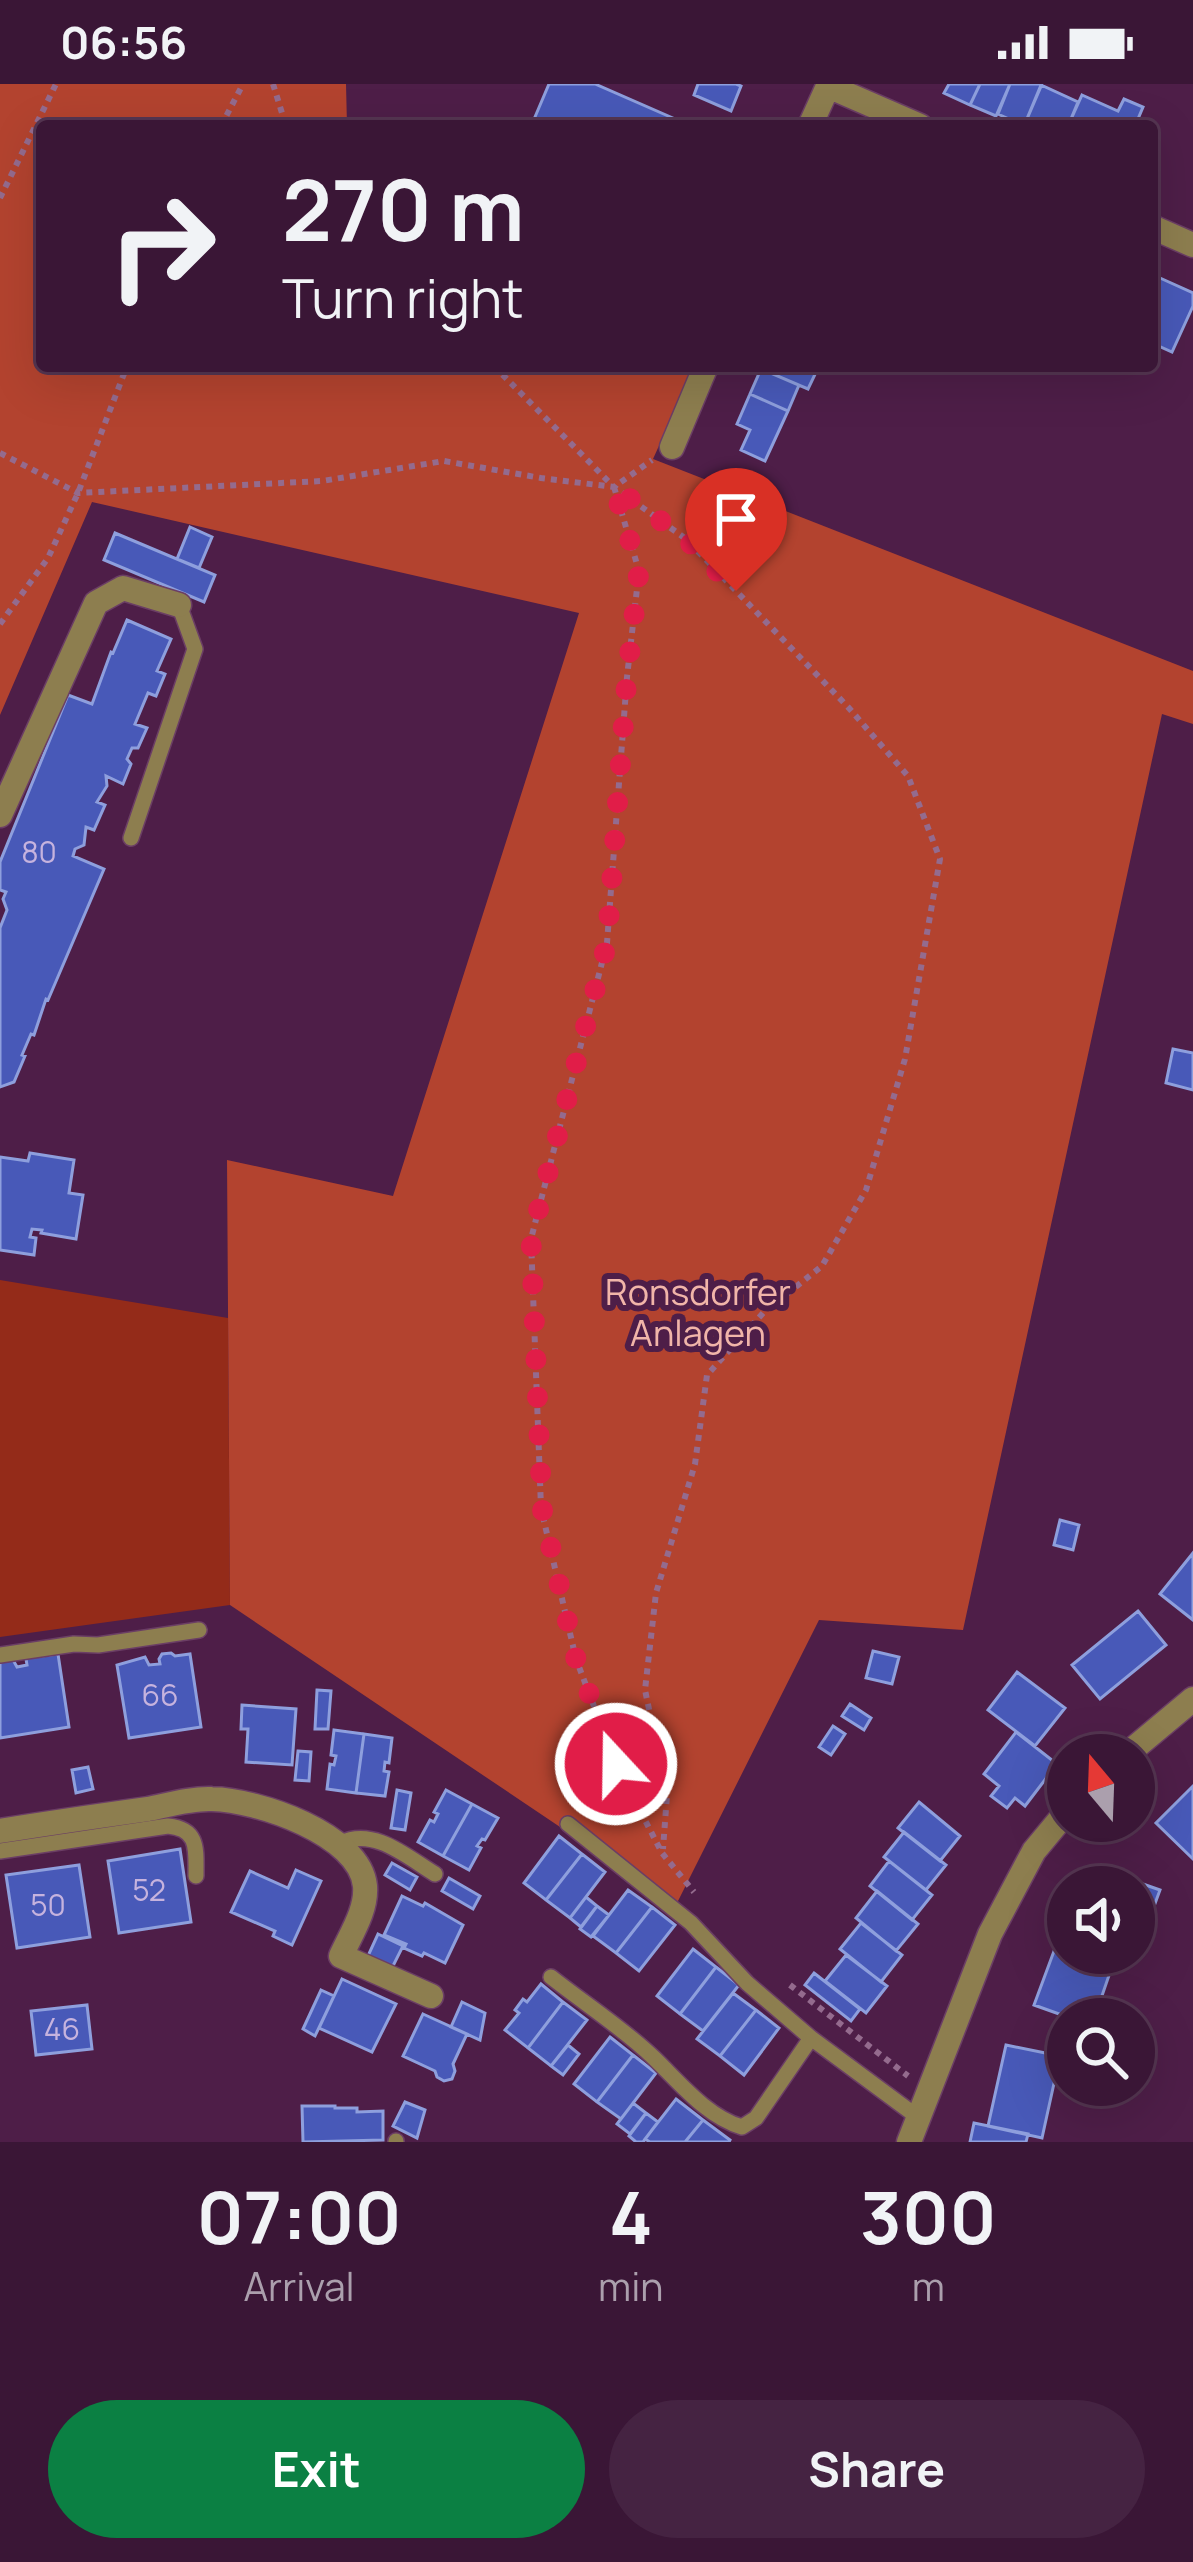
<!DOCTYPE html>
<style>
:root{--surface:#3a1636;--page:#452342;--text:#f1f3f6;--muted:#ab9fad;--line:#543551;--accent:#0b8043}
body{margin:0;font-family:Manrope,sans-serif;background:var(--page);color:var(--text);height:100vh;display:flex;flex-direction:column;font-size:45px;white-space:nowrap}
*{box-sizing:border-box;margin:0}
p{font-size:39px;color:var(--muted)}
.icon{flex:none;width:66px;height:66px;fill:none;stroke:currentColor;stroke-width:2;stroke-linecap:round;stroke-linejoin:round}
.map{position:relative;height:2058px;overflow:hidden}
.sheet{display:flex;flex-direction:column;background:var(--surface);flex:1}
.sheet>*{flex:none}
.guide{position:absolute;left:36px;top:36px;width:1122px;height:252px;border-radius:12px;box-shadow:0 12px 48px #0002,0 0 0 3px var(--line);background:#3a1636;color:var(--text);overflow:hidden}
.needle{width:78px;rotate:341deg}
.controls{position:absolute;left:1047px;top:1650px;display:grid;gap:24px}
.controls a{display:grid;place-items:center;width:108px;height:108px;border-radius:50%;background:var(--surface);box-shadow:0 12px 48px #0002,0 0 0 3px var(--line);font-size:60px}
.pin{position:absolute;display:grid;place-items:center;width:102px;height:102px;color:#fff;margin:-123px -51px;border-radius:50% 50% 50% 0;rotate:-45deg;box-shadow:0 0 12px #0007}
.pin .icon{rotate:45deg}
.me{position:absolute;width:132px;margin:-66px;rotate:339deg;stroke-linejoin:round;filter:drop-shadow(0 0 9px #0008)}
.turn{display:flex;align-items:center;gap:42px;height:252px;padding:0 48px;font-size:54px}
.turn .icon{width:156px;height:156px;stroke-width:2.5}
.turn b{display:block;font-size:84px;line-height:102px}
.eta{display:flex;justify-content:space-evenly;align-items:center;height:204px;text-align:center}
.eta b{font-size:72px;font-weight:700;line-height:84px}
.cta{display:flex;gap:24px;margin-top:auto;padding:24px 48px}
.cta a{flex:1;height:138px;border-radius:72px;background:var(--accent);color:#fff;font-size:48px;font-weight:700;line-height:138px;text-align:center}
.cta a+a{background:var(--page);color:var(--text)}
.status{display:flex;justify-content:space-between;align-items:center;height:84px;padding:0 60px;background:var(--surface);direction:ltr}
.status svg{height:33px;fill:currentColor}
.map>svg:first-child{display:block}
</style>
<div class="status"><b>06:56</b><svg viewBox="0 0 49 12"><path d="M0 12V9h3v3zM5 12V6h3v6zM10 12V3h3v9zM15 12V0h3v12zM26 1h20v11H26zM47 4h2v5h-2z"/></svg></div>
<div class="map">
<svg width="1193" height="2058" viewBox="0 0 1193 2058">
<rect width="100%" height="100%" fill="#4e1e48"/>
<path fill="#942b19" d="M0,1196l228,38 2,287 -230,32z"/>
<path fill="#b3432f" d="M0,0h346l1,42h-305v240h653l-42,93 540,212v53l-31,-10 -199,916 -144,-10 -143,285 -446,-300 -3,-445 166,36 186,-583 -487,-111 -92,213z"/>
<path fill="#4859b8" stroke="#8e9fdd" stroke-width="3" d="M549,0h46l80,35 -3,7h-134l-6,-2z
M698,0h38l5,2 -10,25 -37,-16z
M949,0h31l-10,21 -26,-12z
M980,0h30l-14,32 -26,-11z
M1010,0h32l-18,42 -26,-12z
M1041,1l37,17 -10,24h-44z
M1082,11l36,16 6,-12 19,8 -8,19h-67z
M1160,194l33,15v13l-21,46 -20,-9v-47z
M762,282h57l-11,23 -47,-20z
M761,285l38,16 -11,26 -38,-17z
M750,310l38,17 -23,50 -24,-11 9,-20 -13,-6z
M190,443l22,10 -13,31 -22,-9z
M115,449l100,42 -11,27 -100,-42z
M127,536l44,19 -14,32 8,3 -9,22 -8,-3 -13,31 12,4 -9,20h-6l-5,11 4,5 -8,20 -17,-8 1,10 -10,16 8,3 -11,25 -8,-3 -2,18 -9,4 -2,7 31,13 -56,131 -2,-1 -12,36 -3,-1 -9,21 3,1 -11,26 -14,5v-159l7,-18 -4,-11 3,-7 -6,-2v-28l68,-167 24,9 19,-52 2,1z
M1173,965l20,4v37l-27,-7z
M30,1069l44,7 -5,33 14,2 -7,44 -35,-6 1,-3 -10,-1 -2,8 6,1 -2,17 -34,-5v-93l28,4z
M1060,1436l19,5 -6,25 -19,-5z
M1193,1469v67l-33,-26z
M1138,1527l28,34 -66,54 -28,-34z
M873,1567l26,6 -7,27 -26,-6z
M38,1569l4,3 16,-2 11,73 -69,11v-75l3,-4 9,-1 5,9 10,-2 -1,-6 4,-5z
M171,1569l4,3 15,-2 11,73 -72,11 -12,-73 28,-8 4,8 11,-1 -1,-5 3,-5z
M1017,1588l48,36 -30,38 -47,-36z
M317,1606l14,1 -3,38h-13z
M850,1620l21,14 -7,12 -22,-14z
M242,1621l54,4 -4,56 -46,-3 2,-33h-7z
M833,1642l12,8 -14,21 -12,-8z
M334,1646l30,4 -8,59 -29,-4 3,-25 4,1 2,-9 -5,-1z
M1016,1648l41,32 -32,42 -10,-8 -8,10 -16,-12 8,-10 -15,-12z
M364,1650l28,4 -3,25 -4,-1 -1,9 5,1 -4,24 -29,-3z
M298,1667l13,1 -2,29 -14,-1z
M88,1683l5,22 -17,4 -4,-23z
M1193,1702v73l-37,-36z
M397,1706l14,3 -6,37 -14,-2z
M446,1706l26,14 -29,52 -25,-14 12,-22 4,2 4,-8 -4,-2z
M919,1718l41,34 -20,25 -42,-33z
M472,1720l26,14 -13,22 -3,-1 -5,7 4,2 -12,22 -26,-14z
M904,1748l42,33 -20,25 -42,-33z
M559,1752l23,18 -36,46 -22,-17z
M180,1765l11,73 -72,11 -11,-72z
M582,1770l23,18 -35,46 -24,-18z
M889,1777l43,34 -20,25 -42,-34z
M392,1779l25,14 -7,13 -25,-15z
M79,1781l11,72 -73,11 -11,-73z
M296,1786l25,11 -29,64 -19,-9 2,-5 -44,-19 19,-41 38,17z
M1103,1786l57,20 -26,71 -23,-8h23v-66h-38z
M449,1794l31,18 -7,13 -31,-18z
M628,1806l24,17 -36,46 -23,-17z
M877,1807l41,33 -22,27 -40,-33z
M402,1812l21,10 2,-3 38,22 -18,38 -21,-10 -2,3 -18,-8 2,-4 -22,-9z
M586,1813l11,9 -16,21 -11,-9z
M597,1822l12,9 -18,22 -11,-8z
M652,1823l23,18 -36,46 -23,-18z
M861,1839l41,32 -21,27 -41,-33z
M378,1850l25,12 -12,24 -24,-12z
M1060,1851l8,3v15l48,2 -22,64h-21l-39,-14z
M693,1865l23,18 -36,47 -23,-18z
M846,1871l41,31 -21,27 -41,-32z
M716,1883l23,18 -36,46 -23,-17z
M814,1889l46,36 -9,12 -46,-36z
M342,1895l54,25 -24,48 -53,-24z
M541,1900l22,18 -35,46 -23,-18 14,-17 -4,-3 8,-11 4,3z
M321,1906l13,6 -19,40 -12,-7z
M733,1909l23,17 -36,46 -23,-17z
M462,1918l23,11 -5,27 -29,-13z
M563,1918l24,18 -36,46 -23,-18z
M87,1921l5,44 -56,6 -5,-44z
M756,1926l23,18 -35,47 -24,-19z
M423,1930l44,20 -14,30 2,7 -3,8 -8,2 -7,-4 -2,-6 -32,-15z
M610,1953l23,18 -36,47 -23,-18z
M568,1961l11,9 -16,21 -12,-9z
M1006,1961l54,11 -18,82 -54,-12z
M633,1971l23,18 -35,46 -24,-17z
M676,2015l27,21 -18,22h-35l-5,-3z
M405,2018l20,8 -8,28 -24,-12z
M633,2019l13,10 -16,21 -13,-10z
M302,2022h33v2h22v4l26,-1v29l-80,2z
M646,2029l12,9 -15,20h-7l-7,-6z
M703,2036l27,20 -1,2h-44z
M974,2039l54,11 -2,8h-56z"/>
<g fill="none" stroke-linecap="round" stroke-linejoin="round">
<defs>
<path id="service" d="M131,754l64,-189 -16,-44
M0,1571l74,-11 24,1 101,-15
M341,1759c33,-16 66,14 94,31
M0,1767l168,-25c31,3 28,23 28,50
M551,1893c34,27 72,51 103,81 25,24 53,59 88,69l14,-9 55,-80 -64,-55 -56,-60 -123,-99
M811,1954l108,80
M396,2058v-1"/>
<path id="minor" d="M828,2l92,40
M810,42l19,-42
M1152,143l41,18
M672,363l34,-81
M0,731l96,-212 27,-15 56,17
M0,1747c49,-8 98,-15 148,-22 20,-4 44,-11 64,-10 45,1 148,35 153,87 2,24 -14,48 -24,70l90,40"/>
<path id="tertiary" d="M1126,1671l67,-56
M909,2058l81,-208 44,-83 34,-41"/>
</defs>
<use href="#service" stroke="#6b3e65" stroke-width="18"/>
<use href="#minor" stroke="#6b3e65" stroke-width="27"/>
<use href="#tertiary" stroke="#6b3e65" stroke-width="27"/>
<path stroke="#946b8e" stroke-width="6" stroke-dasharray="6 6" stroke-linecap="butt" d="M273,0l13,42
M221,42l22,-42
M0,114l56,-114
M494,282l120,121 72,52 162,168 60,69 32,83 -35,200 -39,131 -44,76 -58,46 -57,63 -12,89 -39,129 -11,97 22,105 -4,54
M0,369l78,40 244,-12 122,-20 97,17 73,9 38,-27
M614,403l25,84 -12,106 -20,266 -76,296 10,269 35,151 40,105 46,89 32,39
M0,540l48,-66 30,-65 49,-127
M790,1901l118,91"/>
<use href="#service" stroke="#8d7e4f" stroke-width="15"/>
<use href="#minor" stroke="#8d7e4f" stroke-width="24"/>
<use href="#tertiary" stroke="#8d7e4f" stroke-width="24"/>
</g>
<g fill="none" stroke-linecap="round" stroke-linejoin="round">
<path stroke="#e11d48" stroke-width="21" stroke-dasharray="0 37.8" d="M616,1680l-40,-105 -34,-151 -11,-269 76,-296 20,-266 12,-106 -25,-84 72,52 50,52"/>
</g>
<g text-anchor="middle" stroke-width="12" stroke-linejoin="round" paint-order="stroke">
<g font-size="30" fill="#c6b3de">
<text x="39" y="779">80</text>
<text x="160" y="1622">66</text>
<text x="149" y="1817">52</text>
<text x="48" y="1832">50</text>
<text x="62" y="1956">46</text>
</g>
<g font-size="36" fill="#f1b5a9" stroke="#4e1e48">
<text x="698" y="1221">Ronsdorfer<tspan x="698" dy="41">Anlagen</tspan></text>
</g>
</g>
</svg>
<div class="controls">
<a><svg class="needle" viewBox="-14 -14 28 28"><path d="M0-13l5 13h-10z" fill="#e53935"/><path d="M0 13l5-13h-10z" fill="#ab9fad"/></svg></a>
<a><svg class="icon" aria-label="sound" viewBox="0 0 24 24"><path d="M4 9h4l5-4v14l-5-4H4zM17 9q2 3 0 6"/></svg></a>
<a><svg class="icon" aria-label="search" viewBox="0 0 24 24"><circle cx="10" cy="10" r="6"/><path d="M15 15l6 6"/></svg></a>
</div>
<div class="pin" style="left:736px;top:507px;background:#d93025"><svg class="icon" aria-label="arrive" viewBox="0 0 24 24"><path d="M6 21V4h12l-3 4 3 4H6"/></svg></div>
<svg class="me" style="left:616px;top:1680px" viewBox="-20 -20 40 40"><circle r="17" fill="#e11d48" stroke="#fff" stroke-width="3"/><path d="M0-11L8 9 0 5-8 9z" fill="#fff"/></svg>
<div class="guide">
<div class="turn"><svg class="icon" aria-label="right" viewBox="0 0 24 24"><path d="M7 20v-9h11M14 6l5 5-5 5"/></svg><div><b>270 m</b>Turn right</div></div>
</div>
</div>
<section class="sheet">
<div class="eta">
<div><b>07:00</b><p>Arrival</p></div>
<div><b>4</b><p>min</p></div>
<div><b>300</b><p>m</p></div>
</div>
<div class="cta"><a>Exit</a><a>Share</a></div>
</section>
